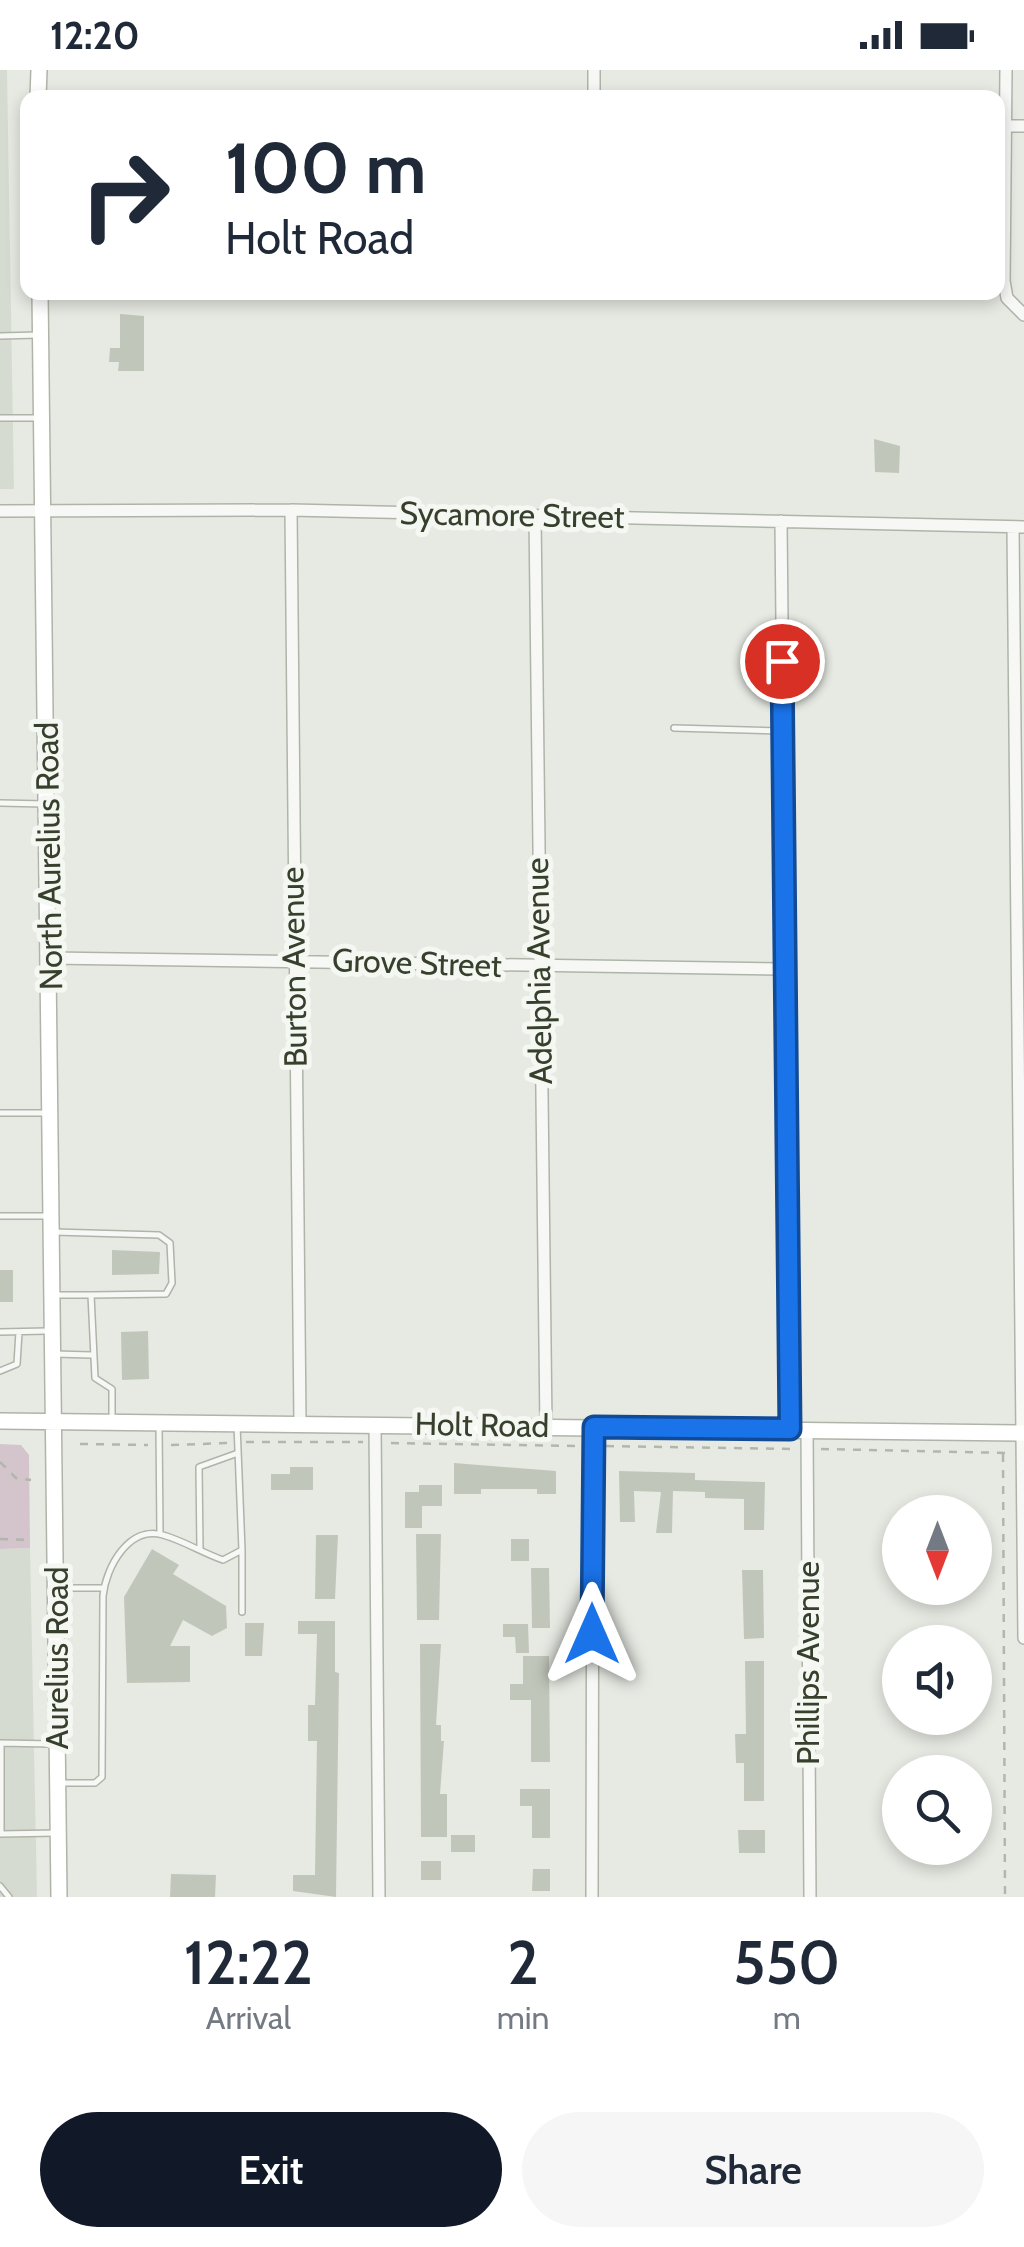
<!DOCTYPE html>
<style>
:root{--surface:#fff;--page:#f6f6f7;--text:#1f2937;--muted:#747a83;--accent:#111827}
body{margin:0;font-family:Cabin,sans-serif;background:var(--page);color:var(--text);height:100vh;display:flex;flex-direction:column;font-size:38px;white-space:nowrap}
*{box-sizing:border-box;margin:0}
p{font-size:32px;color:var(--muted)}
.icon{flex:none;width:55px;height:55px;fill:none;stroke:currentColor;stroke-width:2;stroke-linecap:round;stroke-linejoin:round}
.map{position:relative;height:1827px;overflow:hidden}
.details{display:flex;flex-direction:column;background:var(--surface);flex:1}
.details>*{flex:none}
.hud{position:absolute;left:20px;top:20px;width:985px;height:210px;border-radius:20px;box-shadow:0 5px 15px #0003;background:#fff;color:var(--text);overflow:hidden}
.needle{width:65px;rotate:180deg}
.fabs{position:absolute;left:882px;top:1425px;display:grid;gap:20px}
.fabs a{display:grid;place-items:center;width:110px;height:110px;border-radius:50%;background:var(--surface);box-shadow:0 5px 15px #0003;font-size:50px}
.pin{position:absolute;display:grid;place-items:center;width:85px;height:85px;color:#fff;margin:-42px;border:5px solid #fff;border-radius:50%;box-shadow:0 2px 10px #0007}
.me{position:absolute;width:110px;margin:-55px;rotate:0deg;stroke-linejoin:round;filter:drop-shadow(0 0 8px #0008)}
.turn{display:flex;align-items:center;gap:35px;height:210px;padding:0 40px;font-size:45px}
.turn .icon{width:130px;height:130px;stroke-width:2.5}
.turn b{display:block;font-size:70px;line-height:85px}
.eta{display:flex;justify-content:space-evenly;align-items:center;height:170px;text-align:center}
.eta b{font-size:60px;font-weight:600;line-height:70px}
.button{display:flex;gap:20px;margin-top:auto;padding:20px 40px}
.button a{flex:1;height:115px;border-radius:60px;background:var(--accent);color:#fff;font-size:40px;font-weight:600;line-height:115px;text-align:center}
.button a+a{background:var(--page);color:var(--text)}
.status{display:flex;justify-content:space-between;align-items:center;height:70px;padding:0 50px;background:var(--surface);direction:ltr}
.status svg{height:28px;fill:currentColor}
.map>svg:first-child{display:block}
</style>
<div class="status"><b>12:20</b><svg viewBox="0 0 49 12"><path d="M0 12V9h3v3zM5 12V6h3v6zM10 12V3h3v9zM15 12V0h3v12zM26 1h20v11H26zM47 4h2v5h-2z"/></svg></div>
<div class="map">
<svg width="1024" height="1827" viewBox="0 0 1024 1827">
<rect width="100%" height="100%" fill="#e7eae3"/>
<path fill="#d6dbd1" d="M0,0h7l7,419h-14z
M30,1478l7,349h-37v-348z"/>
<path fill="#d3c5cb" d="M0,1374l21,1 8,10 1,93 -30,1z"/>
<path fill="#c1c6bb" d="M120,244l24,2v55h-26l1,-9h-10l1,-14h10z
M874,369l26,7 -1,27 -24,-1z
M112,1180l48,2 -1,22 -47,1z
M0,1200h13v32h-13z
M148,1261l1,48 -27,1 -1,-48z
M454,1393l102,8v23h-19v-5h-56v5h-27z
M290,1397h23v23h-42v-16h19z
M619,1401l76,2v7l70,2 -1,48h-20v-31l-39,-1v-6l-32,-1 -1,42h-16l5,-41 -27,-1 1,31h-15z
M419,1415h23v21h-20v22h-17v-36h14z
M416,1464h25l-2,86h-22z
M316,1465h22l-3,64h-20z
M511,1469h18v22h-18z
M152,1479l27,16 -6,9 53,32 1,22 -15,8 -29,-16 -13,26h20v36l-63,1 -3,-86z
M531,1498h18l1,60h-18z
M742,1500h21l1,68 -20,1z
M298,1551h37v51l4,1 -3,224 -43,-6v-16h22l2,-134h-9v-36h7l2,-71h-19z
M245,1553h19l-2,33h-17z
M503,1554h25l1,29h-13l-1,-16h-12z
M420,1574h21l-5,81h5v16h3l-4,53h7v43h-26z
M523,1586h26l1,106h-19v-62h-21v-16h13z
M745,1591h19v140h-20v-38h-8l-1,-29h11z
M520,1719h30v49h-18v-32h-12z
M738,1760h27v23h-26z
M451,1765h24v17h-24z
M421,1791h20v19h-20z
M533,1799h17v22h-18z
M171,1804l45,1 -1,22h-45z"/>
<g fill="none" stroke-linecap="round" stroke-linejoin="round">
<defs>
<path id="lane" d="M0,266l38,-1
M0,348h37
M674,658l108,3
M0,733l45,1
M0,1043h47
M0,1146h50
M54,1162l105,3 11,8 2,40 -6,11 -75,1
M54,1225h37l4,83 17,11v31
M0,1262l47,-1
M55,1284l36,1
M0,1301l17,-7 2,-32
M159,1357l1,107
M200,1480l-1,-83 39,-14
M242,1480v62
M57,1518h47
M0,1673l52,1
M1,1674v90
M61,1713h34l7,-6 1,-181c3,-29 26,-71 60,-61 21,6 40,18 60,25l19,-10 -5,-125
M0,1764l57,-1
M0,1816l9,11"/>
<path id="street" d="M1006,0l-2,211 3,17 17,17
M594,28v-28
M1006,56h18
M291,440l9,913
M0,441l291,-1 733,17
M535,446l11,910
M781,451l9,908
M1013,457l11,1111
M50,888l734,11
M375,1354l4,473
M807,1359l3,468
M592,1827l1,-470"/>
<path id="secondary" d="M38,28l1,-28
M40,222l19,1605
M0,1351l1024,12"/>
</defs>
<use href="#lane" stroke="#afb4a8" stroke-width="8"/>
<use href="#street" stroke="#afb4a8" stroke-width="14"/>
<use href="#secondary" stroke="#afb4a8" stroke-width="18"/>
<path stroke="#b2b6ad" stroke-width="2.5" stroke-dasharray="8 8" stroke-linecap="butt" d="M246,1372h117
M391,1373l187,3
M80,1374l68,1
M171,1375l57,-2
M606,1376l187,3
M821,1379l187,4
M1003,1384l2,443
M0,1392l16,16 15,2
M0,1469l31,1"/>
<use href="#lane" stroke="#f7f8f5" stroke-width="5"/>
<use href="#street" stroke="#f7f8f5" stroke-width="11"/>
<use href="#secondary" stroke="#fff" stroke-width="15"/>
</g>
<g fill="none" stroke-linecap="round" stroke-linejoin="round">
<defs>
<path id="route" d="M592,1564l2,-207 196,2 -8,-768"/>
</defs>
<use href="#route" stroke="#114b97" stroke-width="25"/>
<use href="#route" stroke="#1a73e8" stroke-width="18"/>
</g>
<g text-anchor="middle" stroke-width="10" stroke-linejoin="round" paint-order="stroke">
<g font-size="32" fill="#37402c" stroke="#f5f7f2">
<text transform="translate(512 445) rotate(1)" y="11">Sycamore Street</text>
<text transform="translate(49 786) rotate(-91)" y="11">North Aurelius Road</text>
<text transform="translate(417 893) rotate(2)" y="11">Grove Street</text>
<text transform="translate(294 897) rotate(-91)" y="11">Burton Avenue</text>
<text transform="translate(539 901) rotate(-91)" y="11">Adelphia Avenue</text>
<text transform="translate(482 1355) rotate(1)" y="11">Holt Road</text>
<text transform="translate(57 1588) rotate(-90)" y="11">Aurelius Road</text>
<text transform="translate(808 1593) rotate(-90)" y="11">Phillips Avenue</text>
</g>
</g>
</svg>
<div class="fabs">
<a><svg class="needle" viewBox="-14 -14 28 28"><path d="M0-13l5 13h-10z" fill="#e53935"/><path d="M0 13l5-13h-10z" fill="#747a83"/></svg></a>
<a><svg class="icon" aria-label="sound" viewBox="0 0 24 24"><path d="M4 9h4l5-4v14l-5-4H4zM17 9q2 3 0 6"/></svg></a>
<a><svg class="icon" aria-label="search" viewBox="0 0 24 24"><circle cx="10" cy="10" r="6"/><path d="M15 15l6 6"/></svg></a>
</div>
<div class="pin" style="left:782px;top:591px;background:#d93025"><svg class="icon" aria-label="arrive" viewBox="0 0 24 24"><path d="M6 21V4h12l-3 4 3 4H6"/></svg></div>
<svg class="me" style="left:592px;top:1564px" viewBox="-20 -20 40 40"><path d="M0-17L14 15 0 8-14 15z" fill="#1a73e8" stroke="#fff" stroke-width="4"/></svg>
<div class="hud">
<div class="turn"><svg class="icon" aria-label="right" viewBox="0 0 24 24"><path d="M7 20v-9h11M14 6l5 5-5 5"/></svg><div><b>100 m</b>Holt Road</div></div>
</div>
</div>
<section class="details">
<div class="eta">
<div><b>12:22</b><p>Arrival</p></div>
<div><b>2</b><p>min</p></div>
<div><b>550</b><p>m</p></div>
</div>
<div class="button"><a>Exit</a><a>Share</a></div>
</section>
